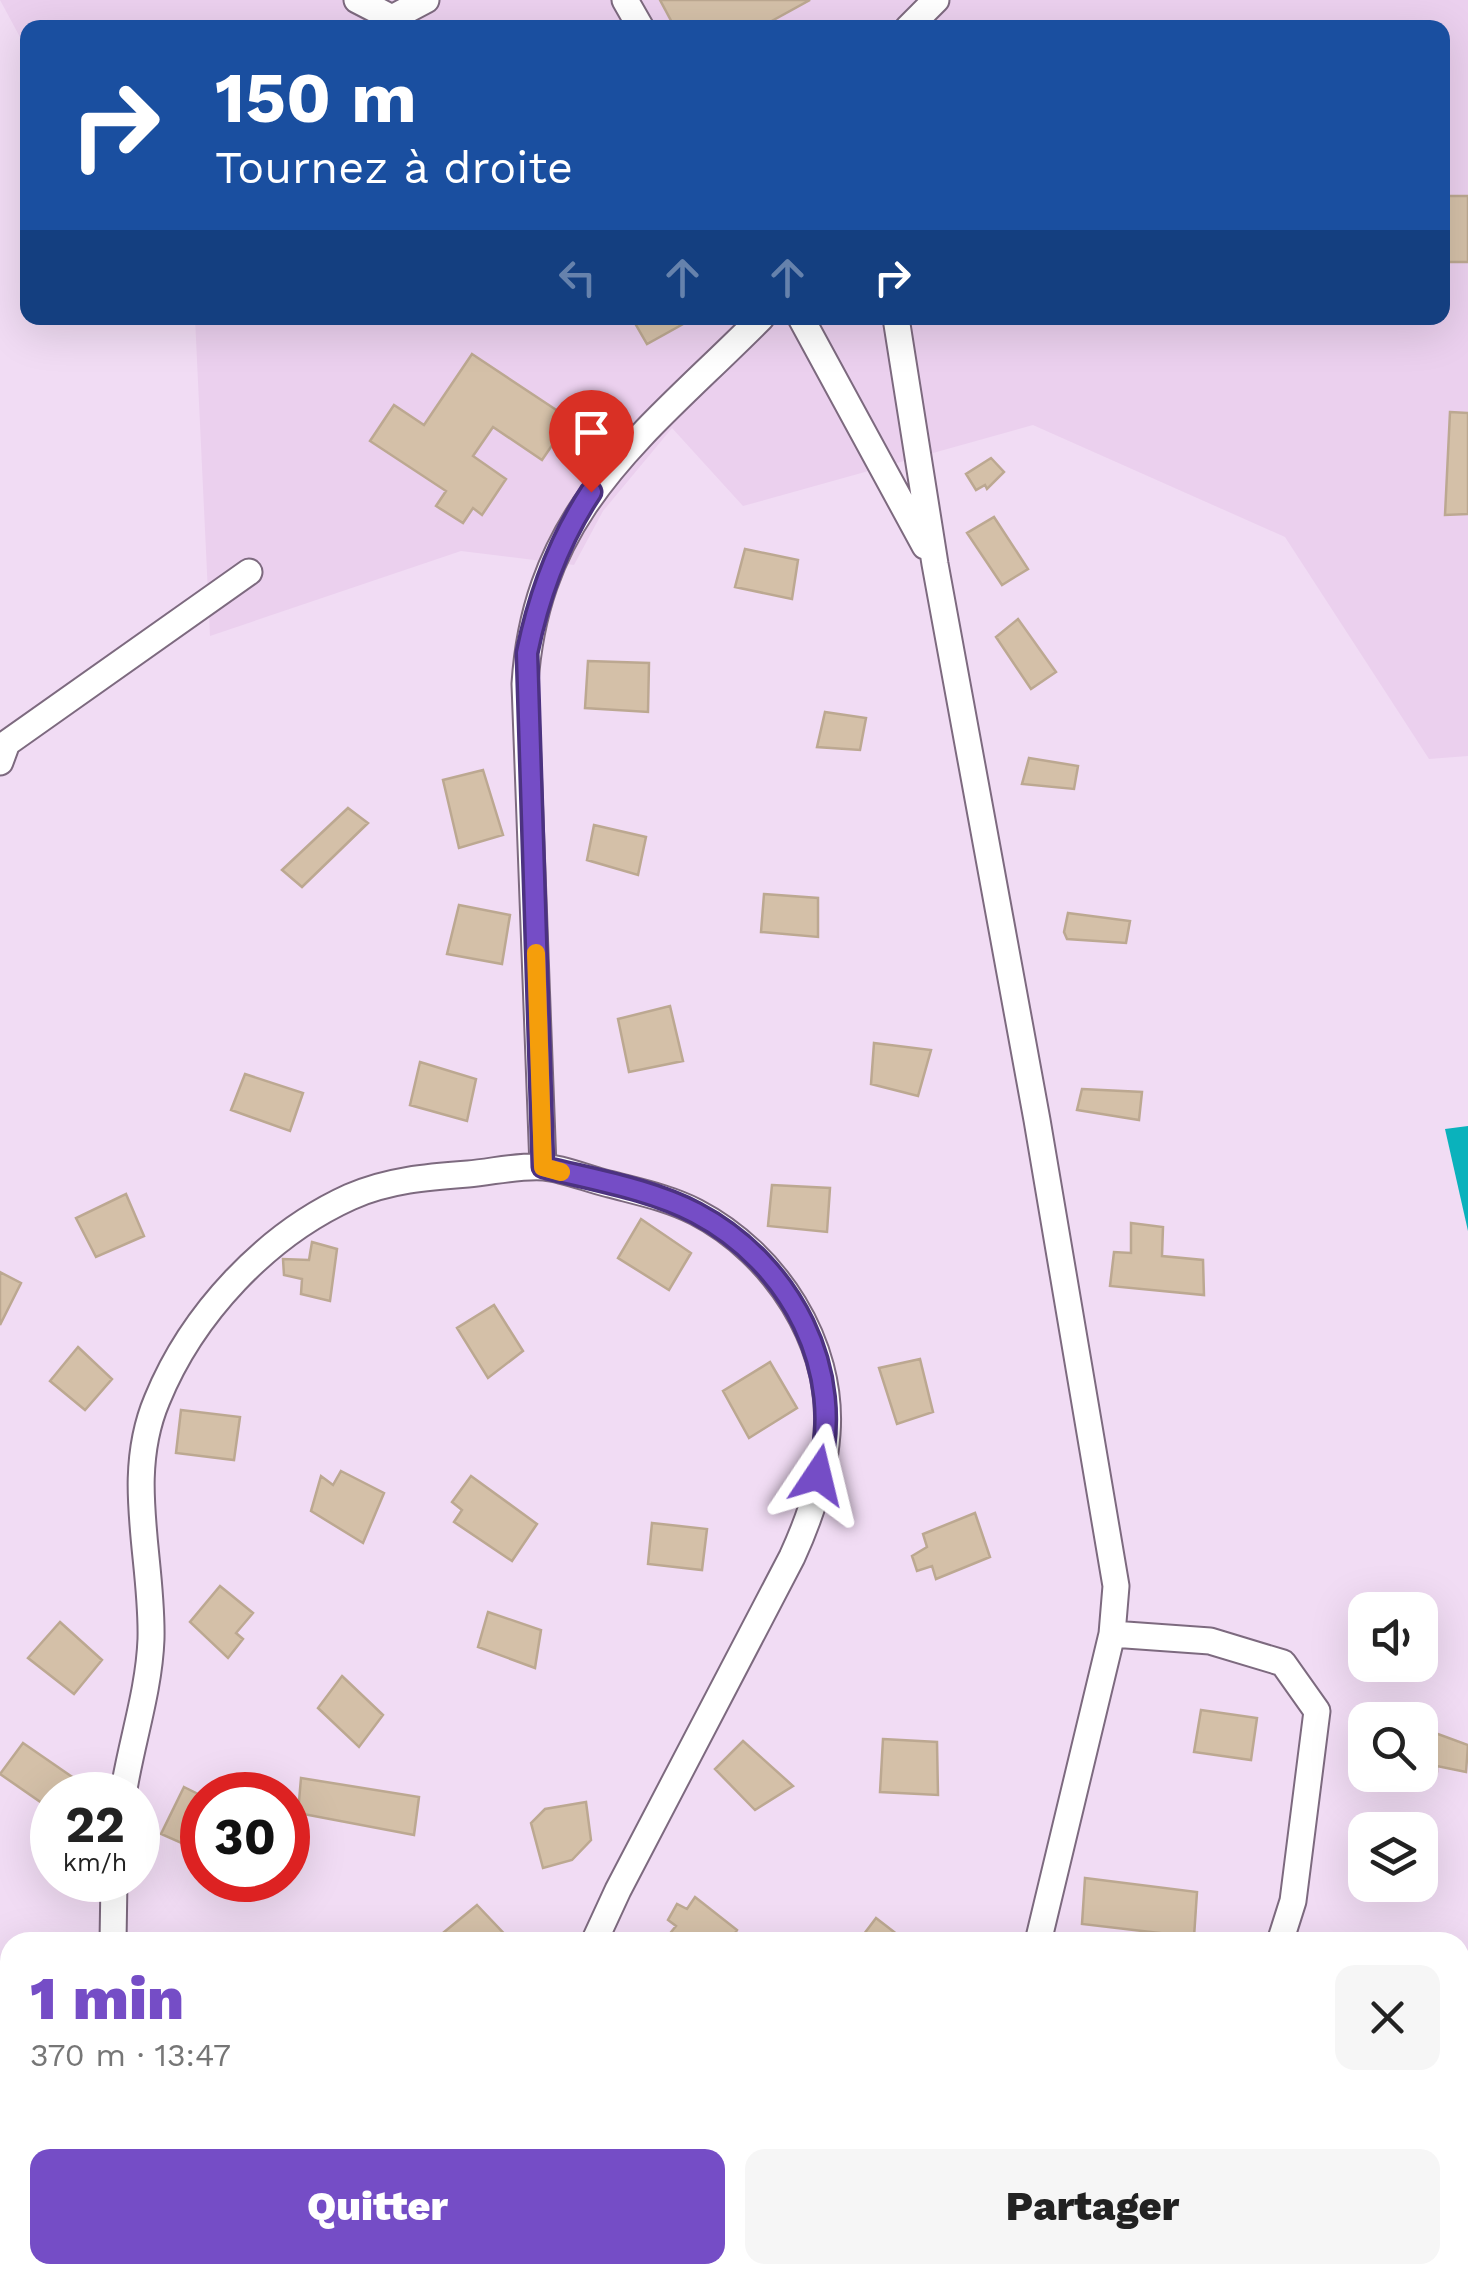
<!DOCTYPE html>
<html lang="fr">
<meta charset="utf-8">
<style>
:root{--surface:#fff;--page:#f6f6f6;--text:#222;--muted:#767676;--accent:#754dc6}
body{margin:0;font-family:"Work Sans",sans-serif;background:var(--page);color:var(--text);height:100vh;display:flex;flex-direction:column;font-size:38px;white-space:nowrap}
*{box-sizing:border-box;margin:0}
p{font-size:32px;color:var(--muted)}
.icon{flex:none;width:55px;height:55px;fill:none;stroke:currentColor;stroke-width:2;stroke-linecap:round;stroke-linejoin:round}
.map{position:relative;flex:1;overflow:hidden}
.drawer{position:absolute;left:0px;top:1932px;width:1470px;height:352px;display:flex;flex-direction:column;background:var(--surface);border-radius:30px 30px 0 0;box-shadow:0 10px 40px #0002}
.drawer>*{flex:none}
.hud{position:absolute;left:20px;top:20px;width:1430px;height:305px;border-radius:20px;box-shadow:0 10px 40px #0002;background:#1a4fa0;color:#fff;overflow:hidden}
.controls{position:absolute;left:1348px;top:1592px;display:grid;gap:20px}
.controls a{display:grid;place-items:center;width:90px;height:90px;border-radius:20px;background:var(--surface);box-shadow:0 10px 40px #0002;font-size:50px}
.speed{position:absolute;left:30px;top:1772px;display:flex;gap:20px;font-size:50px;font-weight:700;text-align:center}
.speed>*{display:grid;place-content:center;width:130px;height:130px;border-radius:50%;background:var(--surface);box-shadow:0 10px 40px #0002;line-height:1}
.speed small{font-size:25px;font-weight:400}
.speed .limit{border:15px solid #d22;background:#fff;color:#111}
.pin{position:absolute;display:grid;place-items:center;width:85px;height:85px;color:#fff;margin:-102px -42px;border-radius:50% 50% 50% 0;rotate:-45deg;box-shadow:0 0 10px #0007}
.pin .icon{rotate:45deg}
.me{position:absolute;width:110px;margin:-55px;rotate:10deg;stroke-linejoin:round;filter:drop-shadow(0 0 8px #0008)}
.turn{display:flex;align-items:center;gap:35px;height:210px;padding:0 30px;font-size:45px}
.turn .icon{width:130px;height:130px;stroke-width:2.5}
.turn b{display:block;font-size:70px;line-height:85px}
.lanes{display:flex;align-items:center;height:95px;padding:0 30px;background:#0003;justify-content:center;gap:50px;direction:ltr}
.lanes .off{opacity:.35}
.round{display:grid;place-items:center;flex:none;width:105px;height:105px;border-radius:20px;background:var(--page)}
.head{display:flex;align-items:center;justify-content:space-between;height:170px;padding:0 30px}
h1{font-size:60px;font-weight:800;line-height:75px;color:var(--accent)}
.primary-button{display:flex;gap:20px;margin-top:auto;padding:20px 30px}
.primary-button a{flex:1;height:115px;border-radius:20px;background:var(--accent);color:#fff;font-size:40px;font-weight:800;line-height:115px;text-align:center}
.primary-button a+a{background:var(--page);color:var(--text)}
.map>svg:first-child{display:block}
</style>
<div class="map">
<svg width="1468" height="2284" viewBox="0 0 1468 2284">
<rect width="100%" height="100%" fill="#f1dcf4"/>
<path fill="#ebd0ee" d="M0,0h1468v756l-39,3 -144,-222 -252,-112 -290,81 -71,-78 -69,83 -29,54 -113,-14 -251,85 -15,-318h1247v-290h-1414l-1,11h-6z"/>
<path fill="#0ab2bc" d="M1468,1126v105l-23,-102z"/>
<path fill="#d4c0a8" stroke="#bca891" stroke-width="2.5" d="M660,0h150l-51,28h-84z
M1442,196h26v66h-26z
M632,318h62l-47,26z
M472,354l98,65 -28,41 -49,-33 -20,29 33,23 -24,36 -9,-7 -10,15 -27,-17 10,-15 -76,-50 24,-36 30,20z
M1450,412l18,1v101l-23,1z
M991,458l13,14 -17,17 -2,-4 -9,5 -10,-16z
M994,517l34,52 -26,16 -35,-52z
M745,549l53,11 -6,39 -57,-12z
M1018,619l38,53 -25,17 -35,-52z
M588,661l61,2 -1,49 -63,-4z
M825,712l41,6 -6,32 -43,-3z
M1029,758l49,8 -4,23 -52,-5z
M483,770l20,65 -44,13 -16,-68z
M348,808l20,15 -66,64 -20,-17z
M594,825l52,12 -8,38 -51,-15z
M764,894l54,4v39l-57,-5z
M459,905l51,10 -8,49 -55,-10z
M1068,913l62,8 -4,22 -59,-4 -3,-7z
M670,1006l13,55 -54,11 -11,-53z
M874,1043l57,7 -13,46 -47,-12z
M420,1062l56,17 -9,42 -57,-16z
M245,1074l58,19 -13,38 -59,-21z
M1082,1089l60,3 -3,28 -62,-10z
M772,1185l58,3 -3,44 -59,-6z
M126,1194l18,42 -48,21 -20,-39z
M641,1219l50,34 -22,37 -51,-32z
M1131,1223l32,4 -1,29 41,4 1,35 -94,-9 4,-34 17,1z
M312,1242l25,7 -7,52 -29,-7 1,-15 -18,-4 -1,-16 26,1z
M0,1272l21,11 -21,42z
M494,1305l29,46 -35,27 -31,-50z
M78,1347l34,32 -27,31 -35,-29z
M920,1359l13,53 -36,12 -18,-56z
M770,1362l27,46 -48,30 -26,-47z
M181,1410l59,7 -6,43 -58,-7z
M341,1471l43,22 -21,50 -52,-32 10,-35 12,9z
M471,1476l66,48 -25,37 -58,-39 8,-12 -10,-8z
M975,1513l15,44 -54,22 -4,-13 -15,5 -5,-15 15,-9 -4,-13z
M652,1523l55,6 -5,41 -54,-6z
M220,1586l33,27 -17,20 7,6 -15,19 -38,-36z
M488,1612l53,18 -6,38 -57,-21z
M60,1622l42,38 -28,34 -46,-36z
M342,1676l41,39 -24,32 -41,-39z
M1201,1710l56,8 -6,42 -57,-8z
M1420,1734h18l30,11 -2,27 -29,-6v5l-17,-2z
M883,1739l54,3 1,53 -58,-3z
M743,1741l50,45 -38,24 -40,-41z
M23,1743l58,40 -10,12h-19v15l-52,-36z
M301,1778l118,19 -5,38 -116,-22z
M184,1787l18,9v56l-41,-18z
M586,1802l5,38 -19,20 -29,8 -12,-45 14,-14z
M1085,1878l112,14 -3,45 -112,-13z
M695,1897l42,33 -7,12h-67l13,-16 -8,-6 9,-16 10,5z
M477,1905l35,37h-80z
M876,1918l31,24h-49z"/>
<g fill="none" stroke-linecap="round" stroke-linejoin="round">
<defs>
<path id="minor" d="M357,0l35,18 34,-18
M625,0l16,28
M908,28l28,-28
M801,318l124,228
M896,318l39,246 102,556 79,466 -4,48 -74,308
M0,762l7,-19 242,-171
M543,1167l-18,-483c11,-176 122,-251 236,-366
M1112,1634l98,7 73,22 34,48 -24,190 -13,41
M123,1795c8,-52 26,-103 28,-156 2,-81 -27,-161 6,-239 35,-86 109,-165 193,-203 38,-17 78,-20 118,-23 24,-2 52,-9 76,-7 21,2 44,12 65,17 30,8 60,14 87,28 79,41 138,131 131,222 -3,41 -18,86 -35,123l-174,333 -24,52
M113,1942l1,-62
M0,2192l10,-6
M734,2275l5,9
M1093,2275l2,9
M400,2284l5,-9
M941,2284l4,-9"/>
</defs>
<use href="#minor" stroke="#7d6a7f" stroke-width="29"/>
<use href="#minor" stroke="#fff" stroke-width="25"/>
</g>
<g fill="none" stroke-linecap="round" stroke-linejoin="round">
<defs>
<path id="route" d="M591,492c-33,50 -52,102 -64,161l16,514c51,13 107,22 153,46 95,50 151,158 122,262"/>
</defs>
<use href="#route" stroke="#4c3281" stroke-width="25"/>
<use href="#route" stroke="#754dc6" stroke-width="18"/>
<path stroke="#f59e0b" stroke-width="18" d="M536,953l7,214 18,5"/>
</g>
</svg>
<div class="controls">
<a><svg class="icon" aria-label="sound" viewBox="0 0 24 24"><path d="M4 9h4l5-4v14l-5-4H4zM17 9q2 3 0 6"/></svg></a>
<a><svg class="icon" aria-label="search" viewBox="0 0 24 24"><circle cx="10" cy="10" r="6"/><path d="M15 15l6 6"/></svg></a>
<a><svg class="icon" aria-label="layers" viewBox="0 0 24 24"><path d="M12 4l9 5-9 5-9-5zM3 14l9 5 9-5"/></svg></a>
</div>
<div class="speed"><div>22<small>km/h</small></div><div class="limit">30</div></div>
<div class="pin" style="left:591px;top:492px;background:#d93025"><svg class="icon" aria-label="arrive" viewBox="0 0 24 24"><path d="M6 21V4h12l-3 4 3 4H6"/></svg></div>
<svg class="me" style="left:818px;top:1475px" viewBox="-20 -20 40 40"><path d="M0-17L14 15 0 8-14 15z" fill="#754dc6" stroke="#fff" stroke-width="4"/></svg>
<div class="hud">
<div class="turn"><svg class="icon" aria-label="right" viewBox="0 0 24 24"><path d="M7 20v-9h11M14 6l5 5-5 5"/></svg><div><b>150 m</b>Tournez à droite</div></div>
<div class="lanes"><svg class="icon off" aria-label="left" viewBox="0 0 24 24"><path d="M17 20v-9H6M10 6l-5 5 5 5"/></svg><svg class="icon off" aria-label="ahead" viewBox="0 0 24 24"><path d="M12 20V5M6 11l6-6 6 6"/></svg><svg class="icon off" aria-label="ahead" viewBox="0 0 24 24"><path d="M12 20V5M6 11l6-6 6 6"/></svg><svg class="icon" aria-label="right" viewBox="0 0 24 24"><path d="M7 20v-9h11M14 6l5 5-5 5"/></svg></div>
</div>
<section class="drawer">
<div class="head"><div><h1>1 min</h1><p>370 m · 13:47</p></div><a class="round"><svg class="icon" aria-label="close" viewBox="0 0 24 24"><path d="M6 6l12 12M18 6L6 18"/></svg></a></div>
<div class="primary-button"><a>Quitter</a><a>Partager</a></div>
</section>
</div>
